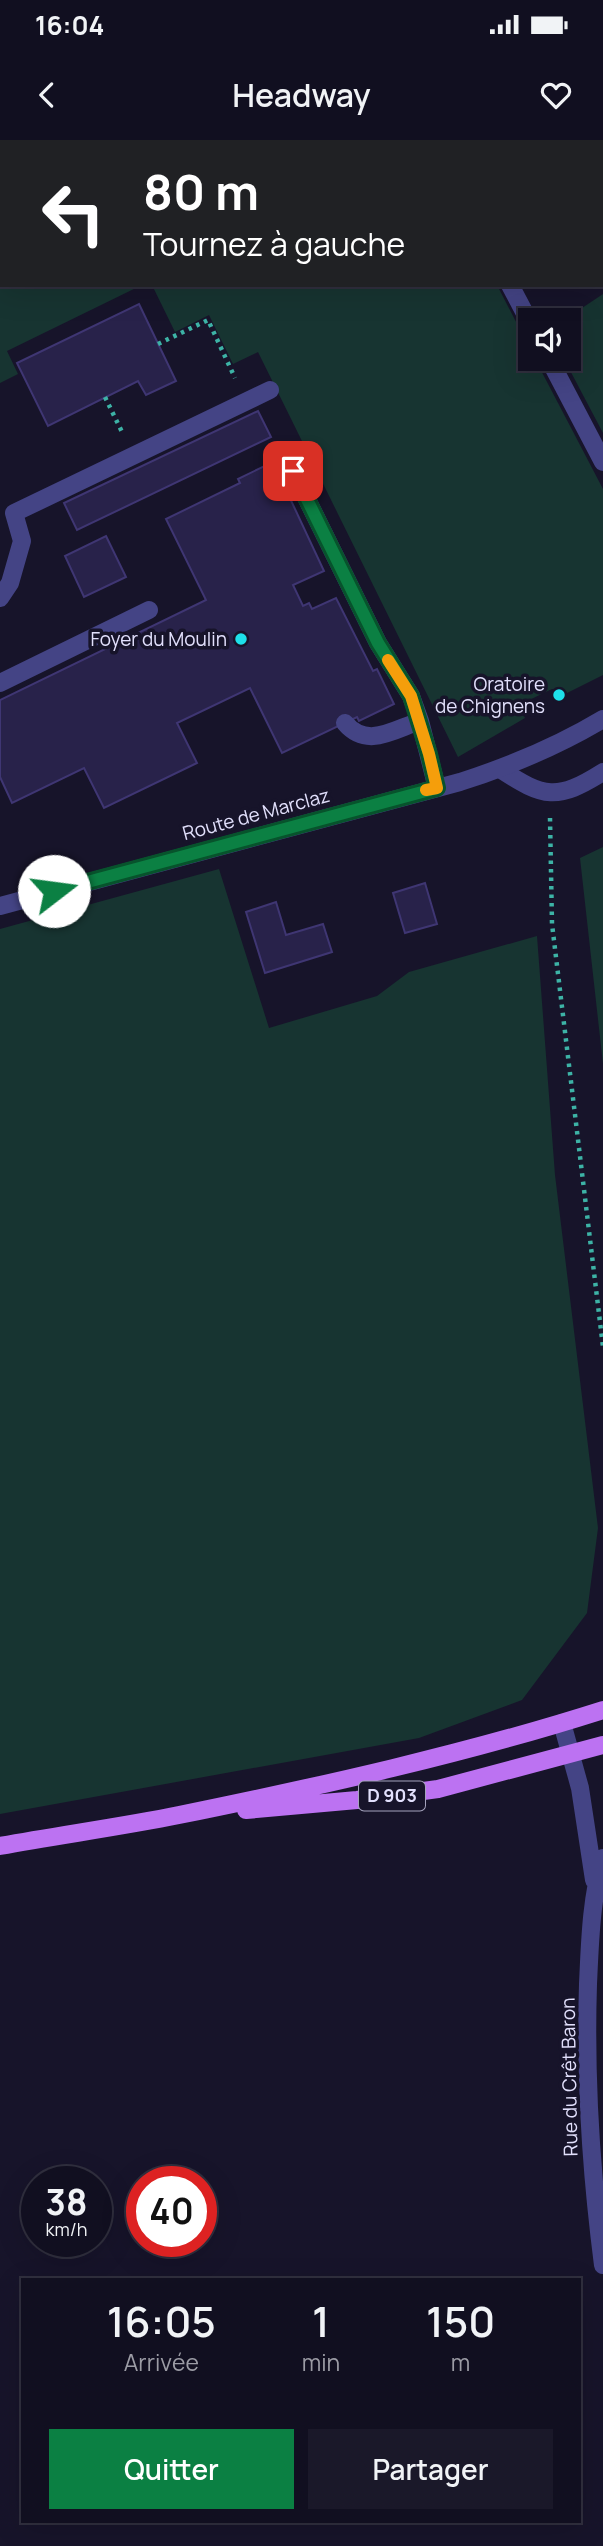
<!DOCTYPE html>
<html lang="fr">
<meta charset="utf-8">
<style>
:root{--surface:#110f20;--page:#1a1829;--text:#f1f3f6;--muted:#9c9ca5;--line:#302f3e;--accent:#0b8043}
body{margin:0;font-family:Manrope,sans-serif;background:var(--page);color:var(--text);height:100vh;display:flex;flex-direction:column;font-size:26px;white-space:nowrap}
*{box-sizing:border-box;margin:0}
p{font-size:23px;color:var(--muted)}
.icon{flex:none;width:38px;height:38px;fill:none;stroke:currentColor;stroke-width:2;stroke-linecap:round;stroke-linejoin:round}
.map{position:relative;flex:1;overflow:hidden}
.panel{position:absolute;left:21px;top:2138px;width:560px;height:245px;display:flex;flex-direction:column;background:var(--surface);border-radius:0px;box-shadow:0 7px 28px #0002,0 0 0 2px var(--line)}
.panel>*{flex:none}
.top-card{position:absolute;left:0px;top:0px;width:604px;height:147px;box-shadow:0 7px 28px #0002,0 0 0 2px var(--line);background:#202124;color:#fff;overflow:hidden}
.fabs{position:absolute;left:518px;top:168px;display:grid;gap:14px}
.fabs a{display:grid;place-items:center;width:63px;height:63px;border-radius:0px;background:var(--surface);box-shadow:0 7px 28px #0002,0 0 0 2px var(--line);font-size:35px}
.speed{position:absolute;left:21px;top:2026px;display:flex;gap:14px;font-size:35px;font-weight:700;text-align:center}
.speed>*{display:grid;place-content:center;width:91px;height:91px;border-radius:50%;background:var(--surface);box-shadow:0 7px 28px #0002,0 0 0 2px var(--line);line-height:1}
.speed small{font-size:18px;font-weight:400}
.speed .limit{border:10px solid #d22;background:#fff;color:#111}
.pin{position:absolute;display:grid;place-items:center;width:60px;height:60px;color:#fff;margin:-30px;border-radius:14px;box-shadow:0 4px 10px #0006}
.me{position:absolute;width:77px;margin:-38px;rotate:75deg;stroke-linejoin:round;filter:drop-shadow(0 0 5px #0008)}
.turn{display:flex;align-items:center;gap:24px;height:147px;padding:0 28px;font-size:32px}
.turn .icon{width:91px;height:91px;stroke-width:2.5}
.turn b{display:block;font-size:49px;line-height:60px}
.eta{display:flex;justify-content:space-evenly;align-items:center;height:119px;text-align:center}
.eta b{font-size:42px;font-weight:600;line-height:49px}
.button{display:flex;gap:14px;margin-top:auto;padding:14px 28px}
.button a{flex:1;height:80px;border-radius:0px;background:var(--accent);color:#fff;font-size:28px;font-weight:600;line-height:80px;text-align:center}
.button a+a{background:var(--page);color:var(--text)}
.status{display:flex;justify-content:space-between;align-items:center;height:49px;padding:0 35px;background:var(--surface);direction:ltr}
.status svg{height:19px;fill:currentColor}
header{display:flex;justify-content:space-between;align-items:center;height:91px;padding:0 28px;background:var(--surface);font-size:32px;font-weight:600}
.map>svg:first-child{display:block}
</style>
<div class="status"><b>16:04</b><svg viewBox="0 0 49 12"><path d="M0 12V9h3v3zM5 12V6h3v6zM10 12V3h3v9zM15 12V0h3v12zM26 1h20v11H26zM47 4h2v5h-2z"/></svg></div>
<header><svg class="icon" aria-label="back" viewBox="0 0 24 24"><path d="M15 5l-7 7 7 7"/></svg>Headway<svg class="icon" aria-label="heart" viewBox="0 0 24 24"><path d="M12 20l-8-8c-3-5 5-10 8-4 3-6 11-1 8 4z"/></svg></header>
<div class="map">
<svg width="603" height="2406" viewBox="0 0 603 2406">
<rect width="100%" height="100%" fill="#17142a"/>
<path fill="#173431" d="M0,0l155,2h-153v143h140l-135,66 11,23 -18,9z
M152,145h345l33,64v10h5l68,130v186l-36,18 -15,-4 -33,16 6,13 -67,39 -200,-405 -25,12 -24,-49 -34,17z
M603,154v139l-39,-74h5v-39h-5z
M603,707v217l-23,-206z
M219,729l50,159 108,-32 32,-24 128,-36 18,239 43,353 -11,85 -65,87 -103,38 -419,76v-885z"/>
<path fill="#28224a" stroke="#3f3673" stroke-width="2" d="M463,0h30l1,2h-30z
M597,0h5l1,2 -1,60v-60h-9z
M139,164l37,77 -30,14 -8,-14 -90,45 -31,-63z
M258,271l13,26 -194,93 -13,-27z
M273,322l51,109 -31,14 10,21 6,-3 3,6 24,-11 37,73 4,-2 17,35 -35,17 -2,-4 -75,36 -32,-65 -73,35 20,40 -93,45 -20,-40 -72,35 -12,-26v-77l206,-100 -40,-81 74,-36 -2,-4z
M106,396l20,41 -42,20 -19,-41z
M425,743l12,41 -32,9 -12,-40z
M276,762l10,33 37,-11 9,28 -67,21 -19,-61z"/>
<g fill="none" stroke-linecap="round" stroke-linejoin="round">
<path stroke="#3db3a6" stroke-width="4.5" stroke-dasharray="3.5 5" stroke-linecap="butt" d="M158,204l50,-24 27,58
M105,257l17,35
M550,678l2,106 51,423"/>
<path stroke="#444485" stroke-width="18" d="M435,0v2
M510,145l20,38
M549,219l54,103
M293,331l85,172 33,53 9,25
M0,458l10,-15 12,-42 -8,-28 256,-123
M0,543l149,-73
M345,583c22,26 48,7 75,-2l17,67
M500,629c44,29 57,32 103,3"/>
<path stroke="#444485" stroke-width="18" d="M0,766l460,-124c50,-16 98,-36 143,-63
M562,1583l18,65 14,92
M603,1718c-12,41 -13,83 -15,126 -3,94 3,188 15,281"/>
<path stroke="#bc72f2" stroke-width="18" d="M246,1670l111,-10 81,-11 165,-44
M0,1706c59,-11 120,-19 179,-31 142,-29 286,-61 424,-105"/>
</g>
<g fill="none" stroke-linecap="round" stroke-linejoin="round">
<defs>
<path id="route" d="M54,751l383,-103 -8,-34 -18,-58 -33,-53 -85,-172"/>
</defs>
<use href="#route" stroke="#07532c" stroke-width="18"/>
<use href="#route" stroke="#0b8043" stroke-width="12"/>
<path stroke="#f59e0b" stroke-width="12" d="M388,520l23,36 18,58 8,34 -11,2"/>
</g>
<g fill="#1ee0ea" stroke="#17142a" stroke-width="2.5">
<circle cx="241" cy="499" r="7"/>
<circle cx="559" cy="555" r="7"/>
</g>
<g text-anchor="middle" stroke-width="7" stroke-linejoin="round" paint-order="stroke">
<rect fill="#17142a" stroke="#a5a3bd" stroke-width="2" x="359" y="1641.5" width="66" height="29" rx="5"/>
<g font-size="18" font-weight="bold" fill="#e2e0fc">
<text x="392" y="1662">D 903</text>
</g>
<g font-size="19" fill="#e2e0fc" stroke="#17142a" text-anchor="end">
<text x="227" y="506">Foyer du Moulin</text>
<text x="545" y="551">Oratoire<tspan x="545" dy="22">de Chignens</tspan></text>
</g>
<g font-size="19" fill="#e2e0fc" stroke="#17142a">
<text transform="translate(256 674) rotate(-15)" y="7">Route de Marclaz</text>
<text transform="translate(569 1937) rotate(-91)" y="7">Rue du Crêt Baron</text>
</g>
</g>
</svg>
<div class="fabs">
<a><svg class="icon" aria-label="sound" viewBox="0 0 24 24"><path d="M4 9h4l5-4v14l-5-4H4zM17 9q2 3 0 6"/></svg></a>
</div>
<div class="speed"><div>38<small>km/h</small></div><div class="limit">40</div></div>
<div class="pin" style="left:293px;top:331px;background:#d93025"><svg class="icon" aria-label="arrive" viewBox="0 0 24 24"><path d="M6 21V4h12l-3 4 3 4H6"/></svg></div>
<svg class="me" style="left:54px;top:751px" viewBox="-20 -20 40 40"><circle r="19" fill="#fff"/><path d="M0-13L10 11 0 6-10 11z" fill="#0b8043"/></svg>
<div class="top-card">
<div class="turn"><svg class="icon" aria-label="left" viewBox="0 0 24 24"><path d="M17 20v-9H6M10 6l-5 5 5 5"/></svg><div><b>80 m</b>Tournez à gauche</div></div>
</div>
<section class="panel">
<div class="eta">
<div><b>16:05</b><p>Arrivée</p></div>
<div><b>1</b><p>min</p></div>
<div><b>150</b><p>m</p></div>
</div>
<div class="button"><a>Quitter</a><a>Partager</a></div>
</section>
</div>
